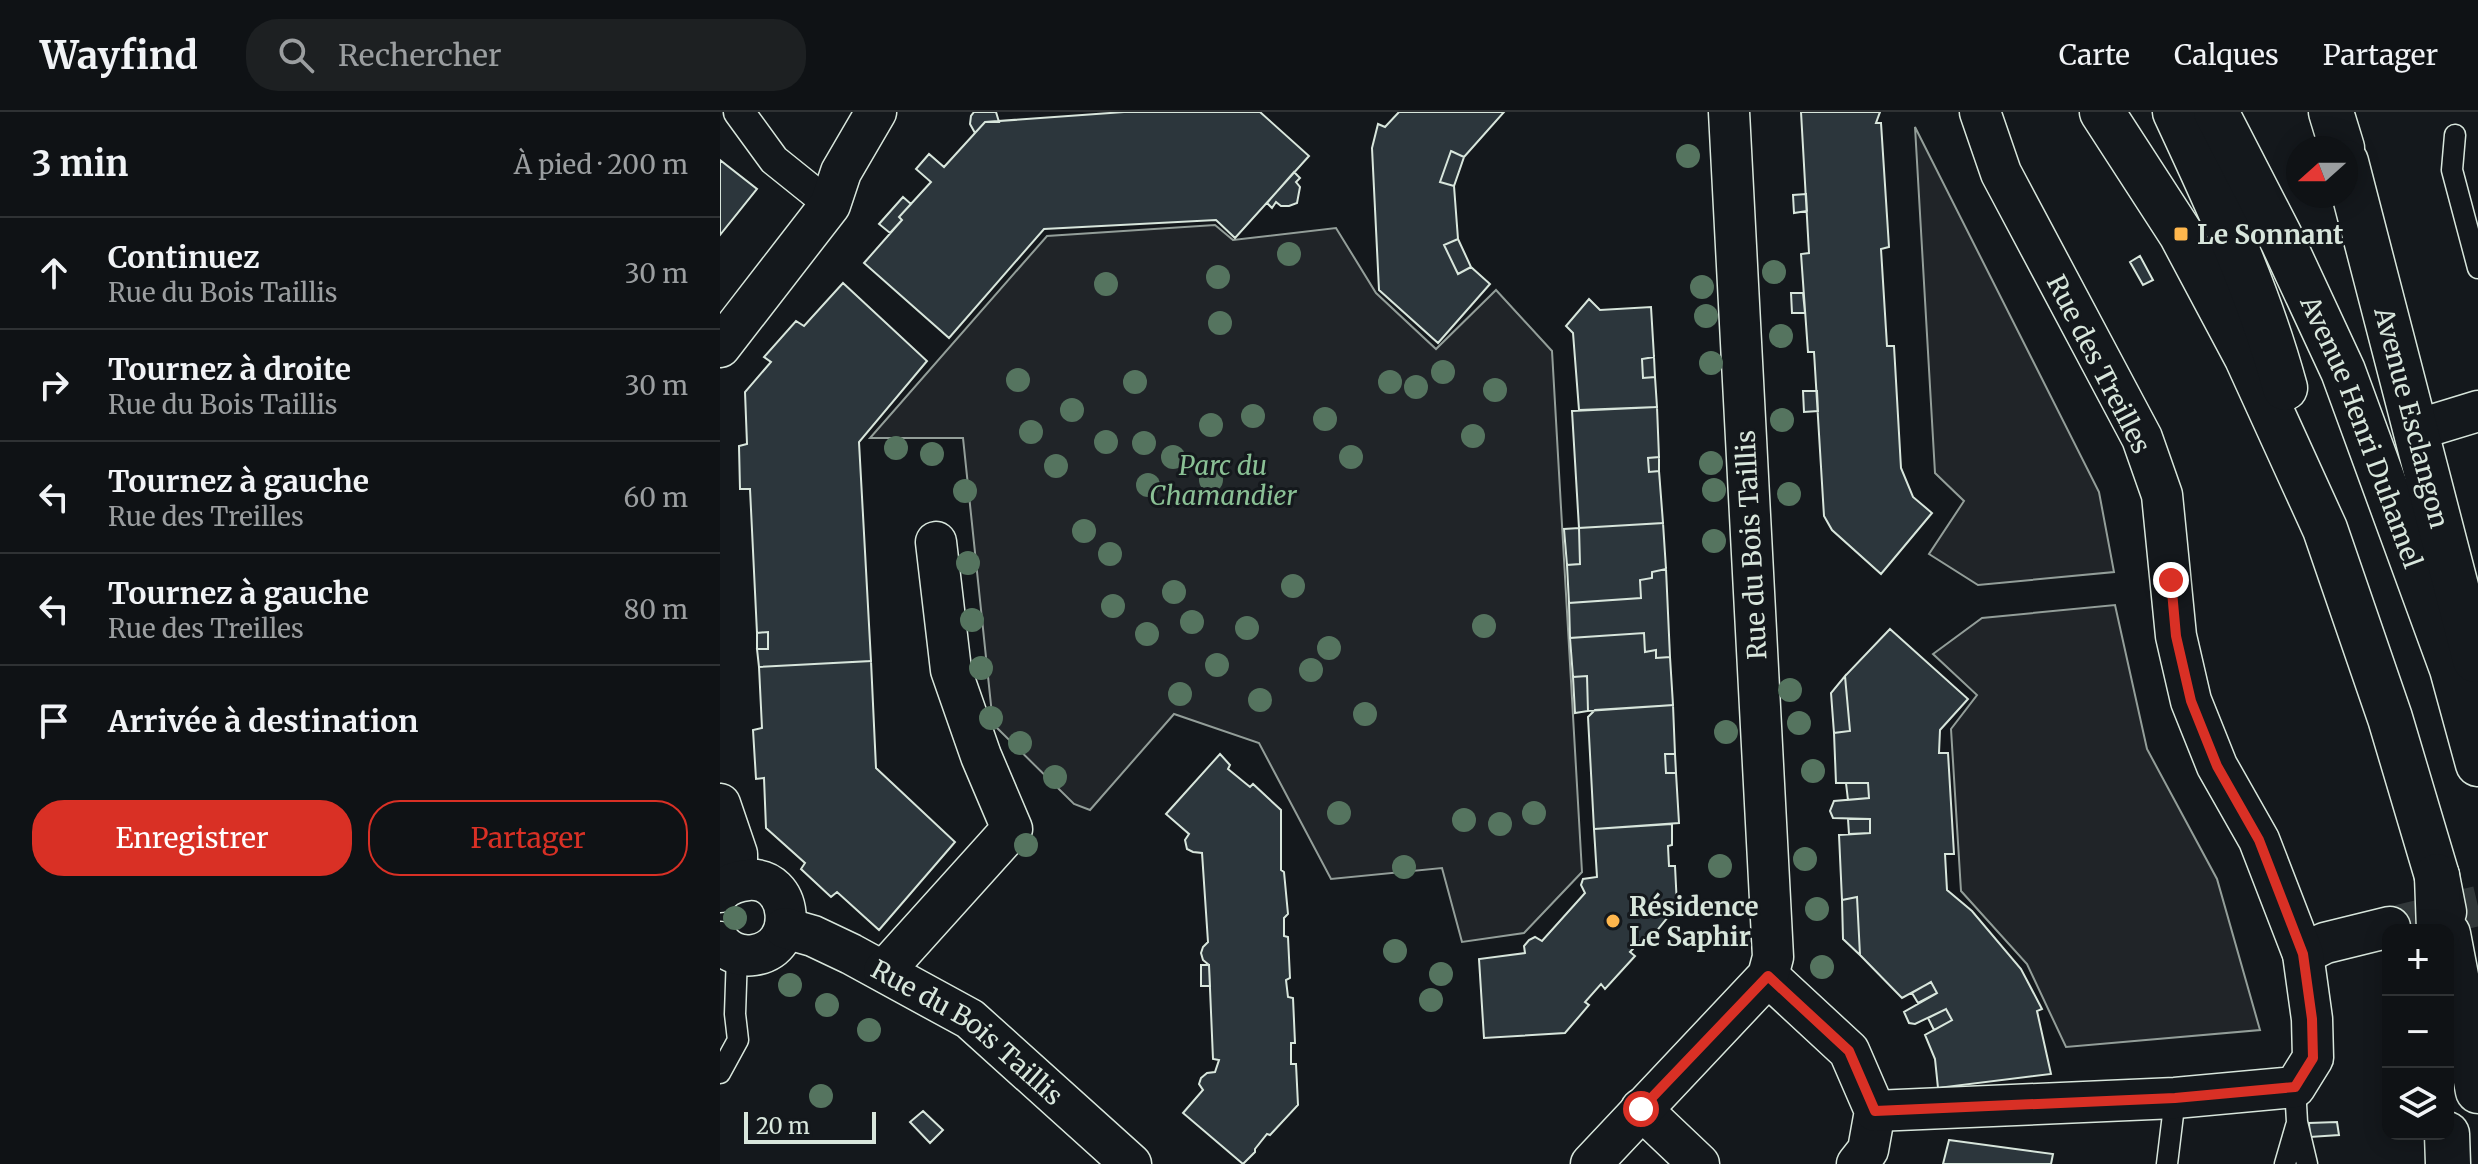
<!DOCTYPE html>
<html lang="fr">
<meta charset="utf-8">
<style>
:root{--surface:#0f1215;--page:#1d2022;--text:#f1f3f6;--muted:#9b9ea0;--line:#2f3234;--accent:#d93025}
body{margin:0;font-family:Merriweather,serif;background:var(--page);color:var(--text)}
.controls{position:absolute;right:24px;bottom:24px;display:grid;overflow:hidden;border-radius:16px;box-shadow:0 4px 20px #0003}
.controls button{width:72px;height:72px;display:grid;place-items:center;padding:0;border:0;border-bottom:2px solid var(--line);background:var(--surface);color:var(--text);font:40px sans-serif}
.compass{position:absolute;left:1566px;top:24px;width:72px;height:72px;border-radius:50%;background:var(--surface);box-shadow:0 4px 20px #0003;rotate:249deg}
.scale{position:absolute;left:24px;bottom:20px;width:132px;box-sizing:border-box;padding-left:8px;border:4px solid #d8e6dc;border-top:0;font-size:22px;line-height:28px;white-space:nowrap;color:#d8e6dc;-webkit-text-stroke:6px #14181c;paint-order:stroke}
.stop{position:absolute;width:24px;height:24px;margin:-18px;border:6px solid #d93025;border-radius:50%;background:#fff}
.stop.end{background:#d93025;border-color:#fff;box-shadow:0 2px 8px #0008}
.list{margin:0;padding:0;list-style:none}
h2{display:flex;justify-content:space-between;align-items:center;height:104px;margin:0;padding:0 32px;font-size:34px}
h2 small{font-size:26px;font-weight:400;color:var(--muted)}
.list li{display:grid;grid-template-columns:52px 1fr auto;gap:24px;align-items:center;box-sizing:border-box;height:112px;padding:0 32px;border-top:2px solid var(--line)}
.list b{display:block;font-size:30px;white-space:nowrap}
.list p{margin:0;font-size:26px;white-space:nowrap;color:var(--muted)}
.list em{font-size:26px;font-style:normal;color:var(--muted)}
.actions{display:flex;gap:16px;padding:24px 32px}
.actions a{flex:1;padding:18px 0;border:2px solid var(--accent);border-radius:32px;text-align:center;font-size:28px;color:var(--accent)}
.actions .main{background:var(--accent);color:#fff}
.icon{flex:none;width:44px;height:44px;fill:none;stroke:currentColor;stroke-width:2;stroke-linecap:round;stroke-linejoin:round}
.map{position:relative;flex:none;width:1758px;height:1052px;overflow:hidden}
header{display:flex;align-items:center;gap:48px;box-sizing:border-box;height:112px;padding:0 40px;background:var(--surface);border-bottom:2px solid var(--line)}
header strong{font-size:38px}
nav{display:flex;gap:44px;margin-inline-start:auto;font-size:28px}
.search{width:560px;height:72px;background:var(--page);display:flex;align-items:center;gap:20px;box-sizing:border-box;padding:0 28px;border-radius:32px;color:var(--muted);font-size:30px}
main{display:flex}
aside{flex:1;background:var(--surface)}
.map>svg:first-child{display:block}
.green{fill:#202428;stroke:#939e99;stroke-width:2}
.building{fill:#2c363c;stroke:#d8e6dc;stroke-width:2}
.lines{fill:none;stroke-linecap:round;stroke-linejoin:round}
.minor-tunnel{stroke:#313739;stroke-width:40;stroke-dasharray:40 20;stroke-linecap:butt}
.service-casing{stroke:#d8e6dc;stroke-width:23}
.pedestrian-casing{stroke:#d8e6dc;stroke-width:33}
.minor-casing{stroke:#d8e6dc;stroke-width:43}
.secondary-casing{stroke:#d8e6dc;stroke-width:47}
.trunk-casing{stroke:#d8e6dc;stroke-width:47}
.service{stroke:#14181c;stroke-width:20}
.pedestrian{stroke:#14181c;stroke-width:30}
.minor{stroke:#14181c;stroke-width:40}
.secondary{stroke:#14181c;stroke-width:44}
.trunk{stroke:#14181c;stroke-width:44}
.tree{fill:#55745f}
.route{stroke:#d93025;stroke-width:10}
.poi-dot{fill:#ffb74d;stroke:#14181c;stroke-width:3}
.labels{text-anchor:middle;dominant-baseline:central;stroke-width:6;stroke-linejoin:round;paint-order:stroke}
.poi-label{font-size:26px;font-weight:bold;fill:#d8e6dc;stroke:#14181c;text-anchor:start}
.street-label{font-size:26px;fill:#d8e6dc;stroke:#14181c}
.park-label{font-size:26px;font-style:italic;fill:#8ac095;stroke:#14181c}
</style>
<header>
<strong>Wayfind</strong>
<div class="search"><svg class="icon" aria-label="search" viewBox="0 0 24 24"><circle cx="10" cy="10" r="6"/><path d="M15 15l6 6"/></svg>Rechercher</div>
<nav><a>Carte</a><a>Calques</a><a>Partager</a></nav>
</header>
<main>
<aside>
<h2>3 min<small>À pied · 200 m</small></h2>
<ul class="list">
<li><svg class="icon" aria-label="ahead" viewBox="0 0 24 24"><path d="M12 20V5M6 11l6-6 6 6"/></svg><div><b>Continuez</b><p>Rue du Bois Taillis</p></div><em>30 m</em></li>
<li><svg class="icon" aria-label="right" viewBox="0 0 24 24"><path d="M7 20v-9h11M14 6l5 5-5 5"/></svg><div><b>Tournez à droite</b><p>Rue du Bois Taillis</p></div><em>30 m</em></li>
<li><svg class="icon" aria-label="left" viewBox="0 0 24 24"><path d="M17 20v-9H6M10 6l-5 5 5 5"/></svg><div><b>Tournez à gauche</b><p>Rue des Treilles</p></div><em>60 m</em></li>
<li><svg class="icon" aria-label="left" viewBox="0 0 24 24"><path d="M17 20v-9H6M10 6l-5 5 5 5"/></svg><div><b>Tournez à gauche</b><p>Rue des Treilles</p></div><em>80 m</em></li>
<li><svg class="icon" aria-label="arrive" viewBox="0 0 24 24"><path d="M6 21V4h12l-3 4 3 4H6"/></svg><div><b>Arrivée à destination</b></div></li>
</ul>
<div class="actions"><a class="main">Enregistrer</a><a>Partager</a></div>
</aside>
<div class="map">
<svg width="1758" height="1052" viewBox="0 0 1758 1052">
<rect width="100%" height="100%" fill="#14181c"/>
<path class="green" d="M1195 15 1379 380 1394 460 1258 473 1209 442 1244 389 1215 361Z
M495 113 513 128 616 116 656 181 716 237 776 178 832 239 862 760 804 821 742 830 722 756 611 767 539 631 454 602 370 698 354 692 273 612 243 326H150L327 124Z
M1395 493 1427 637 1497 767 1540 918 1346 935 1307 852 1241 779 1231 617 1257 583 1213 542 1262 506Z"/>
<path class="building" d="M254 0H276L279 10H265L255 21 250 12 251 4Z
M540 0 589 44 515 126 496 108 324 117 229 226 144 151 182 108 179 105 211 70 196 57 209 42 224 55 265 10 404 0Z
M679 0H784L744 45 731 39 720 70 734 74 738 127 724 133 738 162 751 155 770 172 718 231 659 178 652 36 658 12 665 15Z
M1081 0H1160L1156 11H1161L1169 135 1161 137 1167 234H1174L1181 356 1193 385 1212 401 1161 462 1112 418 1104 404 1094 240H1088L1081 142 1089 141Z
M731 39 744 45 734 74 720 70Z
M0 48 37 77 0 123Z
M574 60 580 66 576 70 580 75 577 91 569 94H561L556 90 552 96 547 91Z
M1086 82 1087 99 1074 101 1073 83Z
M183 85 191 92 179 105 182 108 170 121 159 112Z
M738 127 751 155 738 162 724 133Z
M1420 144 1433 168 1423 173 1410 150Z
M123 171 207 249 139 330 151 549 39 555 37 537H48V520L37 521 30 377H20L19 334 27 332 25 280 51 250 44 245 76 209 84 214Z
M1071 181H1083L1085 201H1072Z
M869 187 880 198 931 195 934 245 922 247 923 266 935 265 937 295 859 298 853 221 846 214Z
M934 245 935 265 923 266 922 247Z
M1083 279H1097L1098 299 1084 300Z
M937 295 939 345 928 346 929 360 939 359 943 411 859 416 852 299Z
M939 345V359L929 360 928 346Z
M943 411 946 457 932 460V466L920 468 921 486 849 491 847 453 860 452 859 416Z
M859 416 860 452 847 453 844 417Z
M946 457 950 545 936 546V538L925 540 924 521 850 526 849 491 921 486 920 468 932 466V460Z
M1170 517 1248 587 1220 618 1219 641H1228L1234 742H1225L1227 778 1252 799 1301 857 1322 897 1317 899 1331 962 1218 976 1215 947 1205 923 1232 908 1226 897 1195 912 1189 911 1184 900 1217 881 1211 870 1182 886 1140 843 1137 785 1122 788 1119 723 1150 721V707L1113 706 1110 699 1114 689 1149 686 1148 671H1116L1114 621 1130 619 1125 564Z
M48 520V537H37V521Z
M924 521 925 540 936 538V546L950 545 953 593 868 599 867 564 853 565 850 526Z
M151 549 156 656 235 730 159 818 117 780 111 785 81 757 85 751 46 716 44 666 36 667 33 618 42 616 39 555Z
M867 564 868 599 855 601 853 565Z
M1125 564 1130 619 1114 621 1111 581Z
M953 593 955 642H945L946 661H956L959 711 874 717 868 605 875 598Z
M500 642 510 653 508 657 530 675 533 672 561 698V758L564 760 568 802 564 806V824L568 825 570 866 566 868 568 885 573 886 575 931H571V952H576L578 993 550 1023 547 1022 535 1037V1040L523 1052 463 1001 483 978 479 972 481 966 487 961 495 960 499 948 493 947 489 853 483 848 481 841 483 835 488 830 482 741 473 740 467 737 465 728 469 722 446 702Z
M945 642H955L956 661H946Z
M1126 671H1148L1149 686 1128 688Z
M1128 707H1150V721L1129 722Z
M952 712V733L948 734 949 754H955L957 794 931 826 926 823 910 840 915 844 885 877 881 872 865 890 869 893 845 921 764 926 759 847 805 841 804 834 809 828 815 825 822 829 865 781 861 773 863 767 877 765 874 717Z
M1137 785 1140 843 1123 827 1122 788Z
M481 853H489L490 874H481Z
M1211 870 1217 881 1198 891 1192 881Z
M1226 897 1232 908 1214 918 1208 906Z
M203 999 223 1018 210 1031 190 1010Z
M1617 1010 1619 1023 1590 1025 1589 1011Z
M1229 1028 1333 1042 1331 1052H1223Z"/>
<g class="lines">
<path class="minor-tunnel" d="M1670 815 1758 794"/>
<g class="service-casing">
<path id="service" d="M1735 23 1732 58 1758 156
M0 961 18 928 15 902 17 842
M1575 975 1577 1010 1587 1052
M1447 1052 1455 986
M1565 1052 1576 1014"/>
</g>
<g class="pedestrian-casing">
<path id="pedestrian" d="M19 0 54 48 110 93"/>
</g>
<g class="minor-casing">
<g id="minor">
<path d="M0 235 110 93 121 60 156 0"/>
<path d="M1696 318 1758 299"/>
<path d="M0 692 17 742V769"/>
<path d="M0 780C8 772 17 769 28 768 73 764 81 836 34 843 21 845 8 840 0 830"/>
<path id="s1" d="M65 816 93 824 131 842 250 907 411 1052"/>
<path d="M1583 842 1605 831 1670 815"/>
<path d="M164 859 292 717 261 644 231 558 216 430"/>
<path d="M1048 864 1129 939 1155 999 1148 1038 1137 1052"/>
<path d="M921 997 979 1052"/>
<path d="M1155 999 1455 986 1575 975 1593 946 1592 907 1583 842 1539 728 1497 654 1471 589 1456 524 1442 383 1422 326 1281 61 1260 0"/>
<path d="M871 1052 1048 864 1053 845 1009 0"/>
</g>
</g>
<g class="secondary-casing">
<g id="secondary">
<path d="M1382 0 1461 122 1527 246 1605 417 1670 606 1717 764 1724 800"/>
<path d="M1455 0C1497 90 1539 180 1565 276"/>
<path id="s2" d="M1496 0 1563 130 1623 259 1732 557 1758 652"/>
<path d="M1611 0 1622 36"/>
<path id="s3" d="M1626 50 1755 548"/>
<path d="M1728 822 1758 979"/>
</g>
</g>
<g class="trunk-casing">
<path id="trunk" d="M1717 764 1719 818
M1727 1022 1728 1052"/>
</g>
<use href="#service" class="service"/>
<use href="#pedestrian" class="pedestrian"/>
<use href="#minor" class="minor"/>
<use href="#secondary" class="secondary"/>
<use href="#trunk" class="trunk"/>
</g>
<g class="tree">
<circle cx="968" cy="44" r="12"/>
<circle cx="569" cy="142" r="12"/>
<circle cx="1054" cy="160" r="12"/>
<circle cx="498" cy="165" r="12"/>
<circle cx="386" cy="172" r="12"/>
<circle cx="982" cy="175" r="12"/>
<circle cx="986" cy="204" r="12"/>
<circle cx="500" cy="211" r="12"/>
<circle cx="1061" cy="224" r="12"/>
<circle cx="991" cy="251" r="12"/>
<circle cx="723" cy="260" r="12"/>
<circle cx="298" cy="268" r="12"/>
<circle cx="415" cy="270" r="12"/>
<circle cx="670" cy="270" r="12"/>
<circle cx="696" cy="275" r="12"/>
<circle cx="775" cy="278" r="12"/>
<circle cx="352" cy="298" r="12"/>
<circle cx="533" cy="304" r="12"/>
<circle cx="605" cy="307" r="12"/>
<circle cx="1062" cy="308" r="12"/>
<circle cx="491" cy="313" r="12"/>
<circle cx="311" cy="320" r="12"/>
<circle cx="753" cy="324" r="12"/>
<circle cx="386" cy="330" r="12"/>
<circle cx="424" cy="331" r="12"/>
<circle cx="176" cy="336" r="12"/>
<circle cx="212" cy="342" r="12"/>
<circle cx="453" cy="345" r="12"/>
<circle cx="631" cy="345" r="12"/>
<circle cx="991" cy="351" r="12"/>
<circle cx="336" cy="354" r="12"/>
<circle cx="491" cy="368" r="12"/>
<circle cx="428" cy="373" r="12"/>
<circle cx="994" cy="378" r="12"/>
<circle cx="245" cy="379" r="12"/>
<circle cx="1069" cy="382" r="12"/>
<circle cx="364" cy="419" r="12"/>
<circle cx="994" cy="429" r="12"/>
<circle cx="390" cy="442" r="12"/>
<circle cx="248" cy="451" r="12"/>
<circle cx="573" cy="474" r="12"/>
<circle cx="454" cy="480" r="12"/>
<circle cx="393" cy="494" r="12"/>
<circle cx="252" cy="508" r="12"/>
<circle cx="472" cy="510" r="12"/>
<circle cx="764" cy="514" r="12"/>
<circle cx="527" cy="516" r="12"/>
<circle cx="427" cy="522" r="12"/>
<circle cx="609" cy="536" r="12"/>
<circle cx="497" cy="553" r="12"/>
<circle cx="261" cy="556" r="12"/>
<circle cx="591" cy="558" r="12"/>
<circle cx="1070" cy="578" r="12"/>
<circle cx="460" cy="582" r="12"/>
<circle cx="540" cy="588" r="12"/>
<circle cx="645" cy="602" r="12"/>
<circle cx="271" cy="606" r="12"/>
<circle cx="1079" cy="611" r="12"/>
<circle cx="1006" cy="620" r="12"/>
<circle cx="300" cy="631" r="12"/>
<circle cx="1093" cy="659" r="12"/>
<circle cx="335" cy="665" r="12"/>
<circle cx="619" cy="701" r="12"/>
<circle cx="814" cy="701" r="12"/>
<circle cx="744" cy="708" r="12"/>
<circle cx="780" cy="712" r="12"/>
<circle cx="306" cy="733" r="12"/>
<circle cx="1085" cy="747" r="12"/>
<circle cx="1000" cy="754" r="12"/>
<circle cx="684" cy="755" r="12"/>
<circle cx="1097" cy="797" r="12"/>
<circle cx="15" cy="806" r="12"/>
<circle cx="675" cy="839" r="12"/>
<circle cx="1102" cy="855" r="12"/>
<circle cx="721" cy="862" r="12"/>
<circle cx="70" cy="873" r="12"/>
<circle cx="711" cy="888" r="12"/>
<circle cx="107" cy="893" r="12"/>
<circle cx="149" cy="918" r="12"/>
<circle cx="101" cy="984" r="12"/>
</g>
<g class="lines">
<path class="route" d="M921 997 1048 864 1129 939 1155 999 1455 986 1575 975 1593 946 1592 907 1583 842 1539 728 1497 654 1471 589 1456 524 1451 468"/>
</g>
<g class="poi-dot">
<rect x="1453" y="114" width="16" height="16" rx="4"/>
<circle cx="893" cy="809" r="8"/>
</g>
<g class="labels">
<g class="poi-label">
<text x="1477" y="122">Le Sonnant</text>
<text x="909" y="794">Résidence<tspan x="909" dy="30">Le Saphir</tspan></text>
</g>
<g class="street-label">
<text transform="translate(1379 252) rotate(63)">Rue des Treilles</text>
<text stroke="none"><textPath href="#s3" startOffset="264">Avenue Esclangon</textPath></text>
<text stroke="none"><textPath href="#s2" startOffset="352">Avenue Henri Duhamel</textPath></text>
<text transform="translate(1031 433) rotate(-93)">Rue du Bois Taillis</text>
<text stroke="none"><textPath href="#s1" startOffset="212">Rue du Bois Taillis</textPath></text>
</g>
<g class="park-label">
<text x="503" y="353">Parc du<tspan x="503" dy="30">Chamandier</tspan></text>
</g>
</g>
</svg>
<div class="controls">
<button>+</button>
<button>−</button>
<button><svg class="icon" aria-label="layers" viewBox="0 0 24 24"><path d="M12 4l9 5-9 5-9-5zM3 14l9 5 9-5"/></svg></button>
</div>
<svg class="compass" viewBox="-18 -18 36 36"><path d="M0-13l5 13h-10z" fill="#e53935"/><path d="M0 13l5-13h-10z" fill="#9b9ea0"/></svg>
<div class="scale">20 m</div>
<div class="stop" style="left:921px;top:997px"></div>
<div class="stop end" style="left:1451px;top:468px"></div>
</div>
</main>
